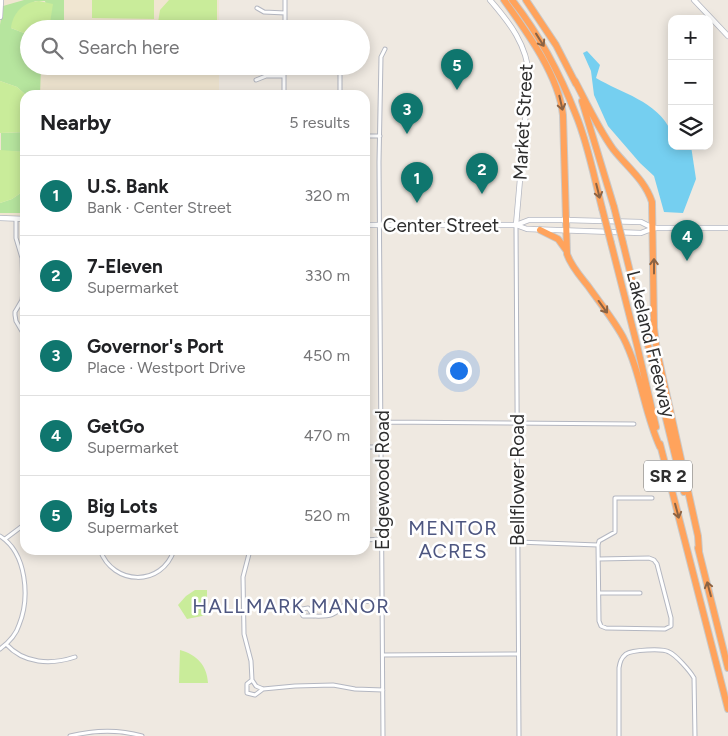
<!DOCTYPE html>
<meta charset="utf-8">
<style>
:root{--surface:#fff;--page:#f6f6f6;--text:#202124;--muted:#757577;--line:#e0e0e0;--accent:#0f766e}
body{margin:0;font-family:Figtree,sans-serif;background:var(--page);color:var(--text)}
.controls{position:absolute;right:15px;top:15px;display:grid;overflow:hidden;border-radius:10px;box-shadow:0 2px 12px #0003}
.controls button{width:45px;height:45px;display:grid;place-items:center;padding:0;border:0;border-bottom:1px solid var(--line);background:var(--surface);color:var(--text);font:25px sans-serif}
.you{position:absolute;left:458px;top:370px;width:18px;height:18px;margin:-12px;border:4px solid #fff;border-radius:50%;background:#1a73e8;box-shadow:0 0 0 8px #1a73e833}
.badge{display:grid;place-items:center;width:32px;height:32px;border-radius:50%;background:var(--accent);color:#fff;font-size:16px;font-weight:700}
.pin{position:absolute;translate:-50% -41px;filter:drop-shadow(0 1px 2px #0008)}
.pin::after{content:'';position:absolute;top:26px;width:18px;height:15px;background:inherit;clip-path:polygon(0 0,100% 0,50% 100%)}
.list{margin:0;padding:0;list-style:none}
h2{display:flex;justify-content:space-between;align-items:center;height:65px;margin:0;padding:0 20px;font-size:21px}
h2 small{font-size:16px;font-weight:400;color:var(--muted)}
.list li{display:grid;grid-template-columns:32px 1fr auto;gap:15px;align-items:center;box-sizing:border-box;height:80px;padding:0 20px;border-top:1px solid var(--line)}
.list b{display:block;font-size:19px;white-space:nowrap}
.list p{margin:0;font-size:16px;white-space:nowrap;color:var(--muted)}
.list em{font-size:16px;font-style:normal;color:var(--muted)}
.icon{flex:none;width:28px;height:28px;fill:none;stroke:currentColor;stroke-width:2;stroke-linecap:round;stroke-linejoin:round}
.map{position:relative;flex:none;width:728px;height:736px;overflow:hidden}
.search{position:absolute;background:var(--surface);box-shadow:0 2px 12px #0003;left:20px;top:20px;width:350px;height:55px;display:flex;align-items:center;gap:12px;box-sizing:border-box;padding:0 18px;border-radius:28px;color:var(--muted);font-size:19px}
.panel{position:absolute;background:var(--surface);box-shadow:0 2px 12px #0003;left:20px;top:90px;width:350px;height:465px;border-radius:15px}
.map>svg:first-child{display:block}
.education{fill:#f0e6d1}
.green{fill:#b6e59e}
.pitch{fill:#c9ec9a}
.water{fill:#75cff0}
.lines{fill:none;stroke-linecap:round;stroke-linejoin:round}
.minor-casing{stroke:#b4b7c1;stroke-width:5}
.tertiary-casing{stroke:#b4b7c1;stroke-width:6}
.secondary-casing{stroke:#b4b7c1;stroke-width:6}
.motorway-casing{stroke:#c9c9c9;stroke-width:8}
.minor{stroke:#fff;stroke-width:3}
.tertiary{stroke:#fff;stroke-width:4.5}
.secondary{stroke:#fff;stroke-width:4.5}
.motorway{stroke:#ffa35c;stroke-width:6}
.motorway-bridge-casing{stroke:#c9c9c9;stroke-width:8;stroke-linecap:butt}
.motorway-bridge{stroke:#ffa35c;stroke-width:6}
.oneway{stroke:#8c6343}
.labels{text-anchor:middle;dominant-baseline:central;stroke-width:5;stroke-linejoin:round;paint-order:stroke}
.shield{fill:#fff;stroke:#6d6d6d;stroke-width:1}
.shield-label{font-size:18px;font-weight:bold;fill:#2e2e2e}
.street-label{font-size:19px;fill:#2e2e2e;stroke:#fff}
.neighbourhood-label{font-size:20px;letter-spacing:1px;fill:#4d5680;stroke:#fff}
</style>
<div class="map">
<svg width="728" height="736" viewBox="0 0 728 736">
<rect width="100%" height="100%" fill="#efe9e1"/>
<path class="education" d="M0 0H219V29H29V66H219V95H25V216H0Z"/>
<path class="green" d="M24 0H64V24H54V29H49L50 23 45 1H35L11 28 29 35V66H41L40 95H26L17 87 0 81V25L3 6Z
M25 132V152L1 151V133Z
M25 190V213H0V203L12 199Z"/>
<path class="pitch" d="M92 0H154V19L92 18Z
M169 0H217V29H157L160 10Z
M39 1 53 4 49 29H29V35L11 28C13 13 23 2 39 1Z
M0 81 17 87 26 95H25V132L0 133Z
M0 150 25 152V190L12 199 0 203Z
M195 590H207V615L187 619 178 605 186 596Z
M180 650C197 655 207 665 208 683H179Z"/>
<path class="water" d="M587 51 600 65 596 78C621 93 657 101 671 131 673 135 672 141 672 146H691L696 179 683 213 664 212 654 176 640 163 608 126 594 95 591 71 583 53Z"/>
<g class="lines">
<g class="minor-casing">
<path id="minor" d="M257 8 264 12 285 13
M285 29V0
M256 80 266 76H284
M284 95V66
M340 95V66
M365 136H380
M16 219V238L22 258 23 292 22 300 15 312V315L16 321 23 333V444
M516 225 519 736
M382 422 634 424
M365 447H381
M0 536C27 553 30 598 19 625 16 635 8 643 0 649
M5 539 25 524
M365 540 382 539
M517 542 598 545 599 621 601 626 606 628 665 629 671 626V618L657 564 654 560 649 558 599 559
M598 545 599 541 615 532V498H652
M100 550C113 586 162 587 174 550
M250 550 243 577 244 634 251 661 252 680 256 686 263 689 295 686 333 685 355 689 383 690
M599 593H640
M314 616 308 608 302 609 301 612 303 616H307C329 616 332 619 347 602L382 601
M6 644C24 664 51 665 75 657
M383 655 518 654
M252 680 247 684V693L255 695 263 689
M70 736C94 730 118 729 142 736
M383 736 379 162 381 57 385 49
M619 736V668C620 662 621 658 626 654 632 650 662 648 669 652 676 655 690 671 694 678L695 736"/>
</g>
<g class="tertiary-casing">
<path id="tertiary" d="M490 0C510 23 527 45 529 76L516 225
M694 0 728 36
M0 17 1 0"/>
</g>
<g class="secondary-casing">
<path id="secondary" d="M0 218 25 219
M365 225H516L529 220H565L641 222 653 228
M516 225 527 229 641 233 654 228H728"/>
</g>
<g class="motorway-casing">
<path id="motorway" d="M504 0C527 32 559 76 563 115L567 254C571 266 580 276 588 286 600 303 613 319 623 337 641 372 644 412 660 447
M512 0C539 34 560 74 576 115 588 144 594 177 602 208
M526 0 556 45 576 84
M575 81C587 104 598 128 613 149 627 167 645 180 652 202L654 328 657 351 698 536 699 551
M582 101 614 207
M540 230 558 239 566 250
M611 243 637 345 656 427
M623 243 684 492
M660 444 728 709
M698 548 728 668"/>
</g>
<use href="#minor" class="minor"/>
<use href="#tertiary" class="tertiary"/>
<use href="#secondary" class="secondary"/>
<use href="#motorway" class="motorway"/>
<g class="motorway-bridge-casing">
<path id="motorway-bridge" d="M614 207 623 243
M602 208 611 243"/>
</g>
<use href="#motorway-bridge" class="motorway-bridge"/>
</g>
<defs><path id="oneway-shaft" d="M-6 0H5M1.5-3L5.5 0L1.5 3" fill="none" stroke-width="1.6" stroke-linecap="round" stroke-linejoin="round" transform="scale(1.25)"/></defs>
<g class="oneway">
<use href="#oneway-shaft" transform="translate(540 40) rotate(58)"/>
<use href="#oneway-shaft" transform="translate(561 103) rotate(77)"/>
<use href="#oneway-shaft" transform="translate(598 191) rotate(76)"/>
<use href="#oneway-shaft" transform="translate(654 266) rotate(-90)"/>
<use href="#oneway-shaft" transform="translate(603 307) rotate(54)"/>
<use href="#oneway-shaft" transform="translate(677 511) rotate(75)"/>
<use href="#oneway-shaft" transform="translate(709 589) rotate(-105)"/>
</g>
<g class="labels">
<rect class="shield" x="644" y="460.5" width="48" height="31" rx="4"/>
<g class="shield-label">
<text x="668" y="476">SR 2</text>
</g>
<g class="street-label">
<text transform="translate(523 122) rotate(-87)">Market Street</text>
<text x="441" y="225">Center Street</text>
<text transform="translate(651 344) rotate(76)">Lakeland Freeway</text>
<text transform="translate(382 480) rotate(-90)">Edgewood Road</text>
<text transform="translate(517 480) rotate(-90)">Bellflower Road</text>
</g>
<g class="neighbourhood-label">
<text x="453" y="528">MENTOR<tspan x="453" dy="23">ACRES</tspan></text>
<text x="291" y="606">HALLMARK MANOR</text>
</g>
</g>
</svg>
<div class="controls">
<button>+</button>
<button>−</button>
<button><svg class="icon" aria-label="layers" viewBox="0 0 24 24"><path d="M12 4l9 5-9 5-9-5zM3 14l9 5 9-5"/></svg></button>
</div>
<div class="you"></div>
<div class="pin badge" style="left:417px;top:203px">1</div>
<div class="pin badge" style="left:482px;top:194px">2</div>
<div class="pin badge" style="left:407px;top:134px">3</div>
<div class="pin badge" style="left:687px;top:261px">4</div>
<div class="pin badge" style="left:457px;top:90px">5</div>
<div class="search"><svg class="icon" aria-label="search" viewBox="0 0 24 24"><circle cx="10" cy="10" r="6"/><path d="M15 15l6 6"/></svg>Search here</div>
<section class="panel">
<h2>Nearby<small>5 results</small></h2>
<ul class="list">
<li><span class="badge">1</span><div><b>U.S. Bank</b><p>Bank · Center Street</p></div><em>320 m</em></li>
<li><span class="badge">2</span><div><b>7-Eleven</b><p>Supermarket</p></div><em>330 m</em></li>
<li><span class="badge">3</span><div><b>Governor's Port</b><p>Place · Westport Drive</p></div><em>450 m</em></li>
<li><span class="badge">4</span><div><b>GetGo</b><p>Supermarket</p></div><em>470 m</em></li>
<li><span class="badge">5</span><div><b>Big Lots</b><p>Supermarket</p></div><em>520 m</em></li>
</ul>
</section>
</div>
